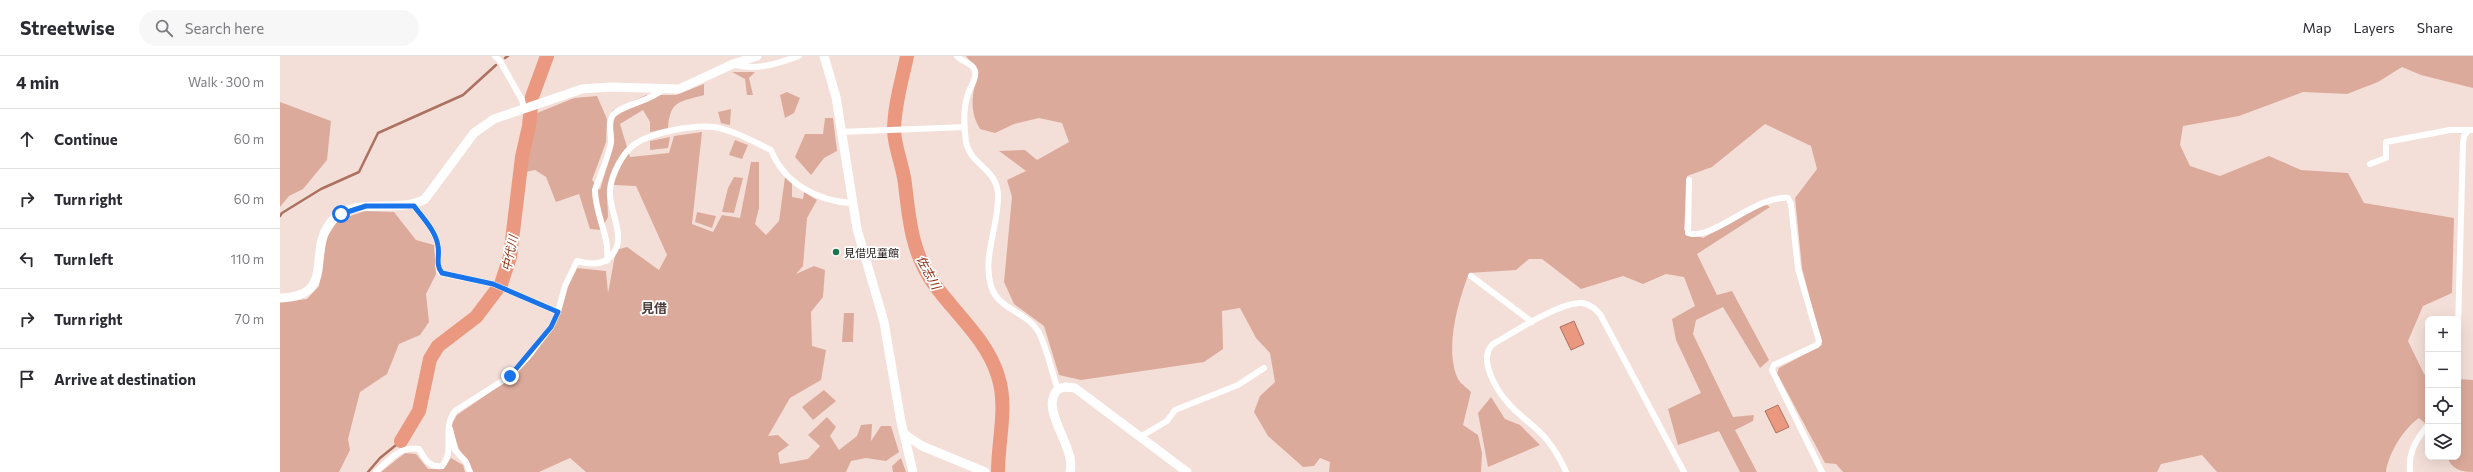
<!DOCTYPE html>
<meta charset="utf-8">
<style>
:root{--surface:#fff;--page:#f7f7f7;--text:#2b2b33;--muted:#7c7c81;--line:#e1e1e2}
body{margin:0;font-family:Commissioner,"Noto Sans JP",sans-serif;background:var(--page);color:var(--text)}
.controls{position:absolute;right:12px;bottom:12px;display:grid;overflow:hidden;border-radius:8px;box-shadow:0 4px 16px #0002}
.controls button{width:36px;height:36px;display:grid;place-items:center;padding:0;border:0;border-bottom:1px solid var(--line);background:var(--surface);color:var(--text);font:20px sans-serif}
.stop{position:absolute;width:12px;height:12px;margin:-9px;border:3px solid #1a73e8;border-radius:50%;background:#fff}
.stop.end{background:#1a73e8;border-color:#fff;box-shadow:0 1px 4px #0008}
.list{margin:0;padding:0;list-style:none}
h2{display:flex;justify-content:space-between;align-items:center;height:52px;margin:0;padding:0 16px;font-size:17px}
h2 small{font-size:13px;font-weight:400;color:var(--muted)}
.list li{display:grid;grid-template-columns:26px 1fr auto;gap:12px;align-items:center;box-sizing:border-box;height:60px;padding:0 16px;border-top:1px solid var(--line)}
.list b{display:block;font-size:15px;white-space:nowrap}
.list em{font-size:13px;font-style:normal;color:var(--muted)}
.icon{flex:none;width:22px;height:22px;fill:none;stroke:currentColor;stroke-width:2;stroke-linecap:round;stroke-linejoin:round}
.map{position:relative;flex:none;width:2193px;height:416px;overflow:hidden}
header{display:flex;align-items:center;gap:24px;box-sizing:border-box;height:56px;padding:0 20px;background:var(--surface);border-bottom:1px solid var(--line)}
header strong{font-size:19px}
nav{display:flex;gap:22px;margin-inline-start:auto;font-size:14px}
.search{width:280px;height:36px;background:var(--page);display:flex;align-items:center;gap:10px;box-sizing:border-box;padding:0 14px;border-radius:22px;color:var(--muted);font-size:15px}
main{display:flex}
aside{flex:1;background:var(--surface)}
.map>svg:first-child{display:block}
.green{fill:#dcaa9b}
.water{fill:#ea9880;stroke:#ac7160}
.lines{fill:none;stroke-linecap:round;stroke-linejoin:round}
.stream{stroke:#ac7160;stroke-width:2.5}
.river{stroke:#ea9880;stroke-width:14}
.street{stroke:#fff;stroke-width:6}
.secondary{stroke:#fff;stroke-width:9}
.route{stroke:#1a73e8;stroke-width:5}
.poi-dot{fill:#19764b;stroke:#fff;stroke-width:1.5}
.labels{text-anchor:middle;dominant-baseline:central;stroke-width:3.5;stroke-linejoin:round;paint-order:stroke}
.poi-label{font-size:11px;fill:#1d1614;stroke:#fff;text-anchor:start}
.water-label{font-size:12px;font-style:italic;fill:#8c2d0d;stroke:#fff}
.quarter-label{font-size:13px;font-weight:bold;fill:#4d3d38;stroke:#fff}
</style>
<header>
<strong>Streetwise</strong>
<div class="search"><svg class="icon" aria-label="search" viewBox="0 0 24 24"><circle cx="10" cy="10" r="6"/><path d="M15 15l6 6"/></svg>Search here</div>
<nav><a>Map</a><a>Layers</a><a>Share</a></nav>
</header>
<main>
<aside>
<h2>4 min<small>Walk · 300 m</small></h2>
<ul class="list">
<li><svg class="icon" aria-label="ahead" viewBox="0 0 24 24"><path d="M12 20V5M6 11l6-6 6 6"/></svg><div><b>Continue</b></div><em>60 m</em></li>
<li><svg class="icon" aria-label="right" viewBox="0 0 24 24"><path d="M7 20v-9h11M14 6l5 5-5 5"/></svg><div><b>Turn right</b></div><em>60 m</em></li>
<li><svg class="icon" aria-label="left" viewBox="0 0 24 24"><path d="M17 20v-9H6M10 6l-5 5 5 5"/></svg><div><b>Turn left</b></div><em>110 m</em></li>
<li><svg class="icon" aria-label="right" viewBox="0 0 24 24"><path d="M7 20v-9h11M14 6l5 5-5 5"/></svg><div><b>Turn right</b></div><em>70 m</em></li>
<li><svg class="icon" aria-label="arrive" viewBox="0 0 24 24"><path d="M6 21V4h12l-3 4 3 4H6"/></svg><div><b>Arrive at destination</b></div></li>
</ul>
</aside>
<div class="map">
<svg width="2193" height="416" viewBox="0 0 2193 416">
<rect width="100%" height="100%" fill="#f4dfd8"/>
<path class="green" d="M686 0H2193V32L2141 19 2122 11 2098 26 2067 38 2023 36 1959 60 1903 70 1900 89 1910 110 1940 120 1989 100 2021 114 2068 117 2084 147 2174 162 2172 237 2143 250 2128 285 2144 318 2148 319V370L2139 362C2124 372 2108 398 2106 416H1937L1922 399 1881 408 1877 416H1563L1556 408 1545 407 1497 317 1499 312 1542 289 1522 212 1515 142 1537 113 1531 90 1485 68 1432 111 1407 120 1404 174 1423 182 1485 148 1490 151 1417 198 1437 239 1452 235 1489 304 1480 312 1443 251 1416 264 1413 278 1453 361 1474 359 1473 365 1455 374 1477 416H1460L1439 375 1398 389 1388 353 1421 337 1396 284 1392 263 1415 250 1404 221 1386 218 1363 228 1343 220 1301 233 1262 203H1249L1236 214 1189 217C1178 246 1164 293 1178 323 1180 327 1187 332 1191 336L1183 369 1198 379 1202 397 1201 416H1049L1050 406 1040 402 1034 410 1023 411 988 380 974 356 980 340 995 326 990 297 976 282 960 252 942 255 943 293 924 306 801 324 779 319 764 270 734 248 724 226 732 141 727 124 746 115 719 95 745 94 757 104 789 86 782 67 759 62 734 68 715 77 700 73C688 53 693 37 698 15Z
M452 16H475L469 22 473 39H467L465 23Z
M424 28V39C400 46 390 44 388 72L370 76V66L363 54 340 68 350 101 389 97 394 80 422 76 412 168 433 176 442 159 460 162 471 106H479V152L475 168 486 179 499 165 505 121 512 127V141L523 143 524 136 537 144 527 162 523 210 516 218 534 210 545 214 543 241 531 256 532 290 546 294 541 324 510 342 488 380 498 379 509 389 498 397 500 408 528 403 540 390 528 379 547 361 556 371 550 380 559 394 577 380 581 369 592 368 591 385 601 370H611L619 396 606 405 586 402 571 405 566 416H306L290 402 259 416H192L179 393 171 369 177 359 235 319 276 268 287 229 297 212 326 215 328 237 336 194 347 191 379 214 387 199 356 130 334 129 327 136 328 161 321 174 310 173 299 138 276 146 266 121 255 114 245 116 257 57 294 42 317 40 327 63 326 86 312 124 320 134 333 90 332 55 366 39H396Z
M507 36 520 42 514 57 505 62 500 39Z
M0 46 51 65 47 104 23 133 9 140 0 151Z
M451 53 450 69 441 67 438 56Z
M545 62H553L557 95 544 102 531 119 515 101 525 78H543Z
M390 81 388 92 370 94V85Z
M455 84 468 89 462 103 449 99Z
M454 121 463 122 454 157 442 156 448 132Z
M85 155 114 156 136 184 154 189 156 218 146 238 149 266 140 279 119 288 107 318 80 336 68 383 70 394 59 416H0V246L27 243 39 230 47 181 58 164Z
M417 156 436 160 432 172 415 166Z
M564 257H574L573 286H562Z
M2178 323 2193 324V416C2180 416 2172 413 2167 401H2178Z
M544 334 556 345 533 364 522 351Z
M1211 341 1225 363 1240 369 1260 389 1208 411 1198 357Z
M125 397 136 398 148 413H163L171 402 183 409 185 416H101Z
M621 402 626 416H613L612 410Z"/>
<path class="water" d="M1294 265 1304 288 1291 294 1280 271Z
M1498 349 1509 371 1496 377 1485 355Z"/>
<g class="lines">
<path class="stream" d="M225 2 228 0
M0 160 2 157 41 133 79 116 98 77 183 39 216 9
M88 416 100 402 121 385"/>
<path class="river" d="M627 0C622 24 614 50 614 75 615 93 623 110 625 128 629 163 632 198 654 228 675 257 707 284 718 320 728 351 718 384 718 416
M121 385 139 355 150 303 158 290 196 261 221 228 230 201 242 101 249 70 252 41 267 0"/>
<path class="street" d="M215 0 220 5 242 44 244 52
M677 0C682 6 693 7 695 15 697 23 690 31 688 38 683 52 684 72 686 86 691 110 717 112 718 139 719 169 702 201 711 230 718 254 746 255 758 275 767 291 771 315 778 333
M453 8C475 16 498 7 519 0
M560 76 685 71
M2090 108 2106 102V86L2170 74H2193
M1409 124 1408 177C1432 186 1475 139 1508 142L1511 148 1518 213 1539 285 1537 289 1494 309 1492 314 1542 416
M134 150C142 161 156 175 158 190 160 199 155 209 161 217L213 228 278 256
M327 205C330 179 315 159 315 134 320 119 328 102 331 87 332 78 327 67 333 59 343 48 369 46 382 34
M1191 220 1252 266
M2178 272 2183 87 2184 80 2188 75
M170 373 175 394 186 406 190 416
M860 381 887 365 895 354 958 329 984 312
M96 416C108 405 121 389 139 393 145 403 149 412 162 410 176 393 161 374 175 355L230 320 248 301 271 271 278 256 285 230 297 205C314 210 330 209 337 190 342 172 328 151 330 133 332 118 342 97 355 88 372 76 413 69 434 71 453 74 474 86 491 94 504 127 537 145 571 147
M1286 416C1281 404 1275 394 1267 384 1256 370 1240 361 1229 348 1217 335 1197 303 1213 288 1233 277 1279 246 1302 247 1310 248 1315 253 1320 258L1404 416
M2130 416C2128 396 2136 384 2148 369"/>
<path class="secondary" d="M544 0 556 41 577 173 604 266 621 366 633 416
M0 242C58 240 26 196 51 166 74 138 117 159 145 143L194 77 214 63 302 33 331 31 399 33 453 8 477 0
M624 378 642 390 705 416
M790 416C797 391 758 354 778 333L785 331 795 332 907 416"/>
</g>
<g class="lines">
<path class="route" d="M61 158 86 150H134C142 161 156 175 158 190 160 199 155 209 162 217L213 228 278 256 271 271 230 320"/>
</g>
<circle class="poi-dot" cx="556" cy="196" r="4"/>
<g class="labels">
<g class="poi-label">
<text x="564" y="196">見借児童館</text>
</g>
<g class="water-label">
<text transform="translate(229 197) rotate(-78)">中代川</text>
<text transform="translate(649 216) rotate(62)">佐志川</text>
</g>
<g class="quarter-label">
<text x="374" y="252">見借</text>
</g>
</g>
</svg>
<div class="controls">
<button>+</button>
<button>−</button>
<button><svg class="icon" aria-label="locate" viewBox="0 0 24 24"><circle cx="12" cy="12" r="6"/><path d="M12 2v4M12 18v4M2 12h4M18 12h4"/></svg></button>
<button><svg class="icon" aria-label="layers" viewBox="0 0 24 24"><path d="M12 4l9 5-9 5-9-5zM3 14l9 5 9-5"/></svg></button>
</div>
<div class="stop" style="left:61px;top:158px"></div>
<div class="stop end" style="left:230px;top:320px"></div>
</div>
</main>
